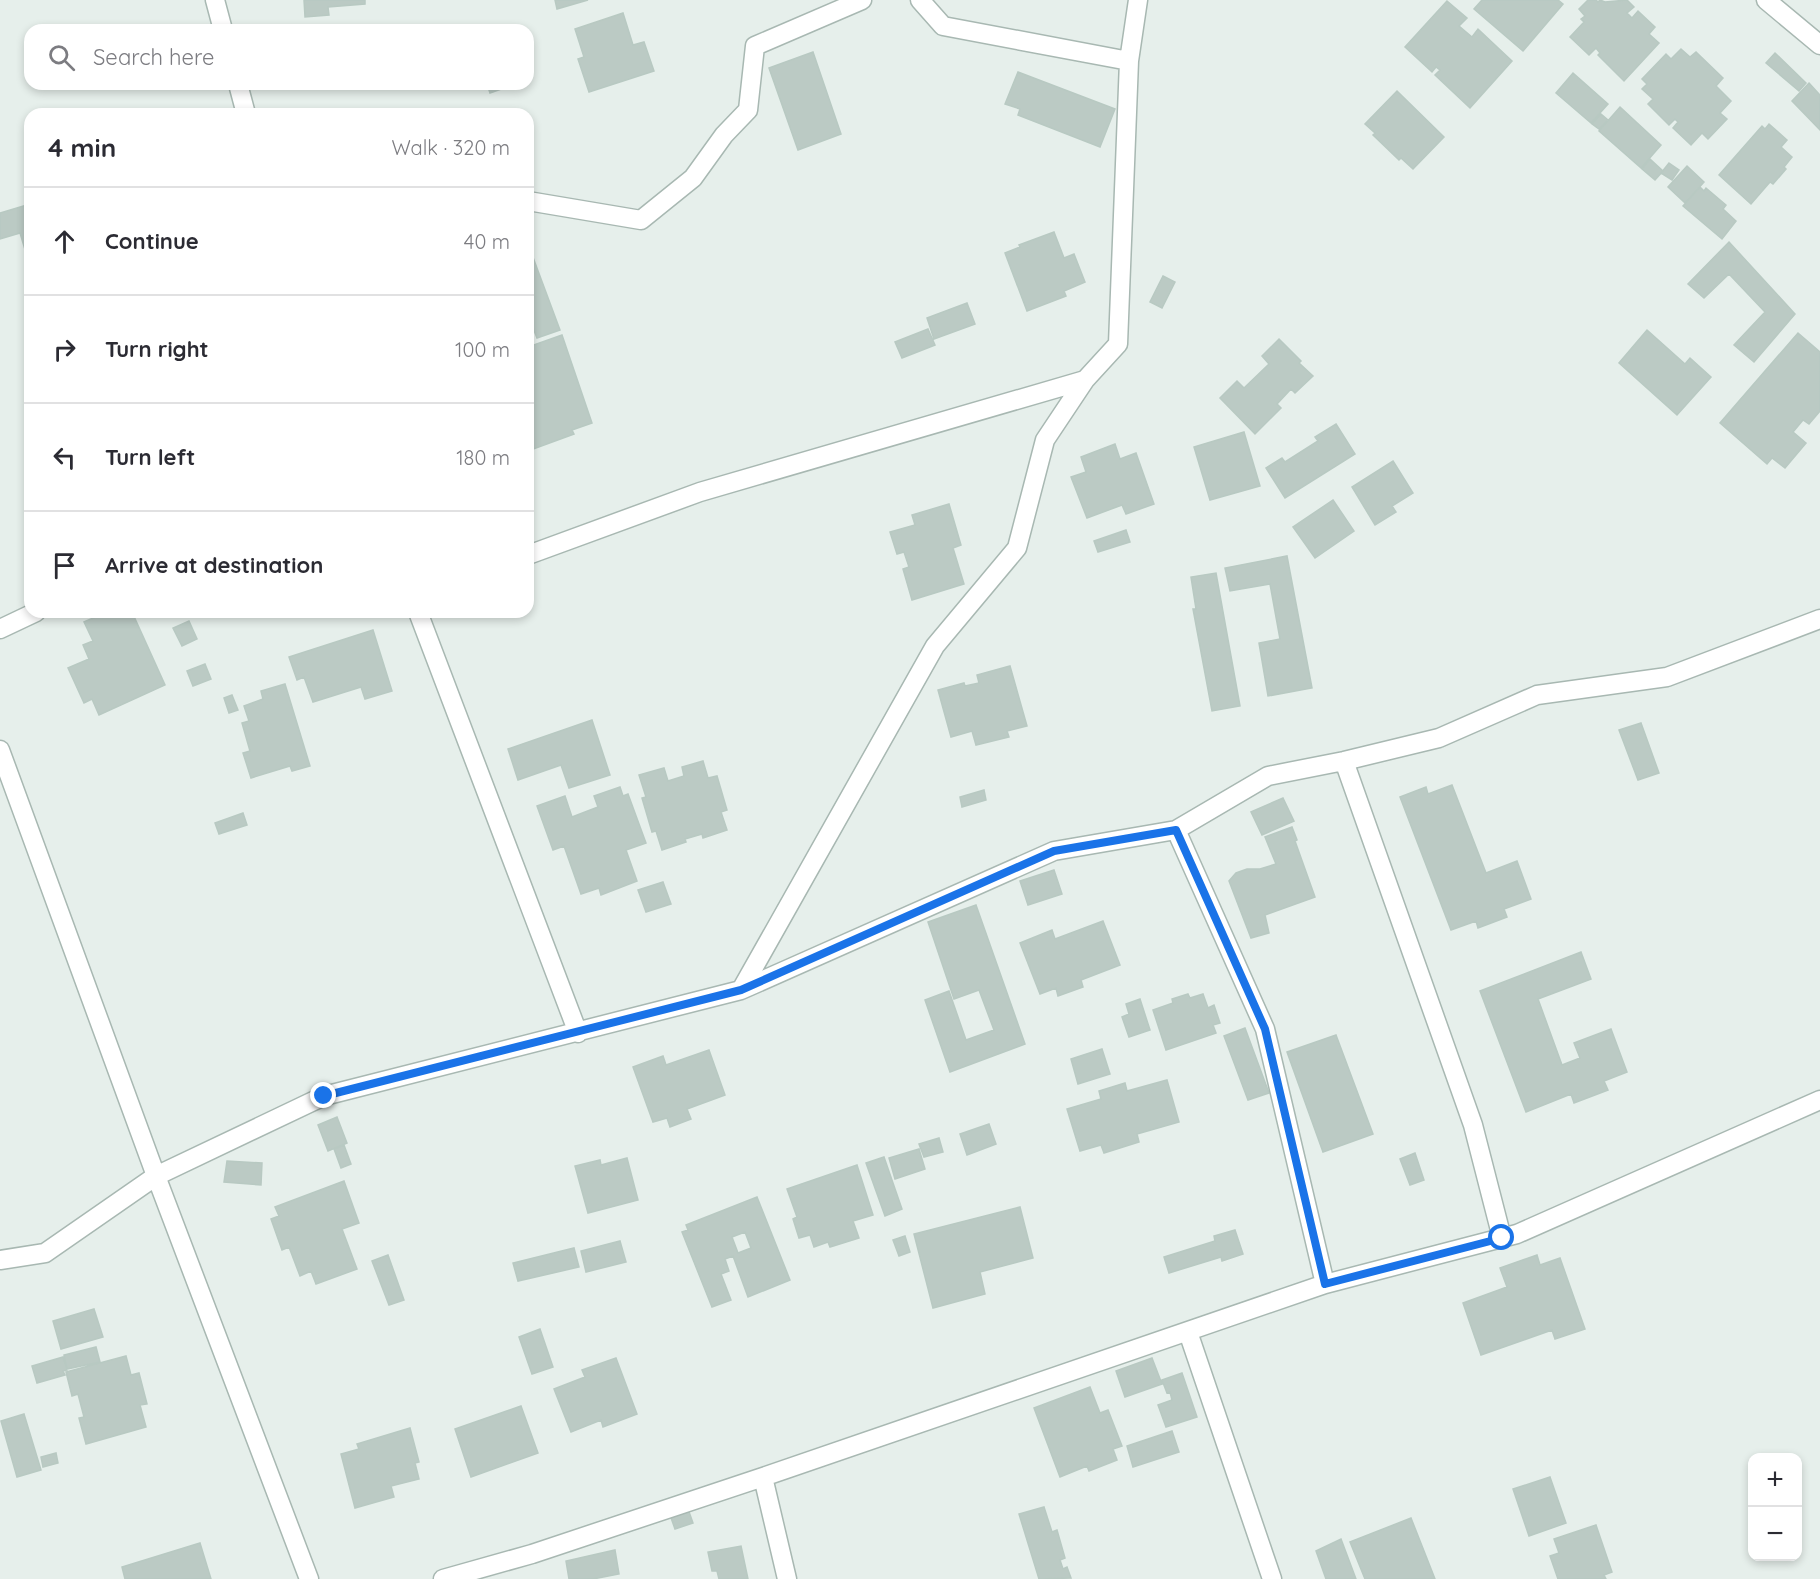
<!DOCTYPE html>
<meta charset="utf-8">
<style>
:root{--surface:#fff;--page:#f2f2f3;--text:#2b2b33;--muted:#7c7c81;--line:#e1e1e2}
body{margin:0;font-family:Quicksand,sans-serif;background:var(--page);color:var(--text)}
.controls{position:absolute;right:18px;bottom:18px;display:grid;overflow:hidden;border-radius:12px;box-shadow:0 3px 9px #0003}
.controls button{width:54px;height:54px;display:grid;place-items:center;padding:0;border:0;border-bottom:2px solid var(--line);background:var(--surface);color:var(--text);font:30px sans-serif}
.stop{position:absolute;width:18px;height:18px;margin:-14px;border:4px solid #1a73e8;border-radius:50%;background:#fff}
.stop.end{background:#1a73e8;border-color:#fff;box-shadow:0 2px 6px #0008}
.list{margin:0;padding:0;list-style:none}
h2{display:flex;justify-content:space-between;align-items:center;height:78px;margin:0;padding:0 24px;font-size:26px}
h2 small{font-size:20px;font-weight:400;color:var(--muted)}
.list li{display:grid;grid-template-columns:39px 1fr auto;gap:18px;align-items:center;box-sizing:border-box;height:108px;padding:0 24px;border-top:2px solid var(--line)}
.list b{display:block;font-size:22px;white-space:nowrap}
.list em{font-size:20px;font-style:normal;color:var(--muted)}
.icon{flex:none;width:33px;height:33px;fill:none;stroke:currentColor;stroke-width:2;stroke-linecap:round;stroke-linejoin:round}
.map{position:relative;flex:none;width:1820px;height:1579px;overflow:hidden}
.search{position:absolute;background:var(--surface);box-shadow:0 3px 9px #0003;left:24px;top:24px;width:510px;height:66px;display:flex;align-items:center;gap:15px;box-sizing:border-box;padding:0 21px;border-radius:18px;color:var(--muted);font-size:22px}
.panel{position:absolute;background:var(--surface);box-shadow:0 3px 9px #0003;left:24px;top:108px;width:510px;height:510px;border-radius:18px}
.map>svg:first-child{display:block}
.building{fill:#bbcac4;stroke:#b8c9c2;stroke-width:1.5;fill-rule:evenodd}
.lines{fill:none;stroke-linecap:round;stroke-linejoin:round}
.minor-casing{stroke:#a8b8b2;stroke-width:21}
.minor{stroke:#fff;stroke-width:18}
.route{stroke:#1a73e8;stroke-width:8}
</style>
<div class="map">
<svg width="1820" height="1579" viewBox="0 0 1820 1579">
<rect width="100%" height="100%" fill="#e6efeb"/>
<path class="building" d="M304 0H365V4L328 7 329 15 305 17Z
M555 0H588L557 9Z
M1482 0H1558L1563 4 1523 51 1474 9Z
M1588 0H1596L1598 2 1600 0 1605 2 1627 0 1634 7 1627 13 1632 18 1638 11 1655 27 1649 34 1659 43 1624 81 1598 55 1600 53 1596 48 1589 55 1570 37 1584 22 1581 19 1585 16 1579 9Z
M1447 1 1467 18 1459 26 1472 37 1478 29 1512 61 1470 108 1435 75 1440 70 1436 67 1432 72 1405 47Z
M623 13 633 45 644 42 654 71 589 92 578 59 584 57 575 29Z
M1681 49 1690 57 1696 52 1723 78 1716 86 1731 101 1720 113 1727 119 1708 139 1702 133 1691 145 1673 128 1678 122 1675 119 1669 125 1648 104 1653 99 1642 89 1647 84 1642 79 1666 54 1671 59Z
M813 52 841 134 798 150 769 68Z
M1775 53 1806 83 1799 91 1766 63Z
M1018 72 1115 109 1100 147 1018 115 1020 109 1005 104Z
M1573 73 1608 104 1591 123 1556 93Z
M1809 83 1820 95V130L1792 101Z
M487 84H506L507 87 490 93Z
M1397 91 1444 137 1413 169 1401 158 1399 160 1373 135 1375 133 1365 124Z
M1620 107 1661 145 1641 168 1599 131Z
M1601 114 1608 120 1599 129 1592 124Z
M1769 124 1787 140 1781 147 1792 157 1784 167 1786 169 1773 184 1770 182 1751 204 1719 175 1762 126 1765 129Z
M1650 159 1663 171 1655 180 1642 169Z
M1669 163 1679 170 1672 180 1661 173Z
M1687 166 1704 182 1685 203 1668 187Z
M1700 187 1704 191 1706 188 1726 205 1723 209 1736 221 1722 239 1683 206Z
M30 204V266L20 233 0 239V213Z
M1054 232 1064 258 1074 254 1085 282 1064 291 1066 296 1027 311 1005 253 1020 247 1019 245Z
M1729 242 1795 314 1754 362 1734 345 1765 312 1729 274 1704 298 1688 284Z
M531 252 560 330 537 338 530 320 528 321V253Z
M1163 276 1175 282 1162 308 1150 302Z
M967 303 975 324 934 339 927 318Z
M928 329 935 345 902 358 895 342Z
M1647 330 1685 364 1690 358 1711 377 1677 415 1619 363Z
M1798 333 1820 352V411L1809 424 1803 420 1793 432 1806 443 1785 468 1772 458 1767 464 1720 423Z
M562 335 592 423 572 430 574 434 528 451V347Z
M1279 339 1301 361 1299 363 1313 376 1295 393 1291 389 1277 404 1281 408 1255 434 1220 398 1237 381 1244 388 1269 364 1262 356Z
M1336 424 1355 454 1285 498 1266 468 1282 458 1285 462 1318 441 1315 437Z
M1244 432 1260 486 1210 500 1194 447Z
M1115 444 1120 459 1136 453 1154 504 1126 514 1122 505 1087 518 1071 477 1086 472 1081 457Z
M1393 461 1413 493 1392 506 1396 512 1375 525 1352 487Z
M1333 500 1354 531 1315 558 1293 527Z
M949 504 961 545 953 548 964 584 912 600 903 569 909 567 904 552 897 554 890 532 915 525 912 515Z
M1126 530 1130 542 1098 552 1094 541Z
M1287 556 1312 688 1268 696 1259 643 1280 639 1270 584 1230 591 1225 568Z
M1216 573 1240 706 1212 711 1193 609H1196L1191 577Z
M107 612H132L165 685 99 715 92 699 84 703 68 668 89 659 83 645 93 641 84 622Z
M189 621 197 639 182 646 173 628Z
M373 630 392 691 365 699 361 687 313 702 304 677 297 680 289 657Z
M205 664 211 679 193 686 187 671Z
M1010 666 1027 726 1007 731 1009 737 976 745 972 731 951 737 938 690 964 683 965 686 979 683 977 675Z
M285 684 310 766 292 771 290 766 251 778 243 753 250 751 242 723 249 721 244 706 263 699 261 691Z
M232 695 238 710 229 713 224 698Z
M592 720 610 775 569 788 561 765 518 780 508 749Z
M1641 723 1659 773 1638 780 1619 730Z
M703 761 708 778 717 776 727 810 721 812 727 830 703 838 702 834 685 839 686 842 662 850 656 831 652 832 642 798 646 797 639 775 664 768 668 781 684 776 682 767Z
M1452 785 1486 873 1517 861 1531 899 1504 909 1507 917 1478 928 1476 921 1451 930 1400 797 1426 787 1428 794Z
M620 787 623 796 628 794 646 843 626 850 637 881 601 895 599 888 581 894 564 846 553 850 537 806 565 796 572 817 598 807 594 796Z
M984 790 986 800 962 807 960 797Z
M1283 798 1294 821 1262 835 1251 812Z
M243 813 247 825 219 834 215 823Z
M1292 827 1297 840 1295 841 1315 897 1265 915 1269 933 1251 938 1229 881 1236 873 1247 869H1260L1276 864 1265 837Z
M1054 870 1062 894 1028 905 1020 881Z
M663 882 671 904 646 912 638 890Z
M976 905 1025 1044 950 1072 925 1000 949 991 966 1040 994 1030 979 990 954 999 928 922Z
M1103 921 1120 965 1081 980 1083 987 1058 996 1056 988 1040 994 1020 943 1052 930 1055 939Z
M1581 952 1591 979 1538 999 1562 1065 1580 1058 1574 1043 1611 1029 1627 1072 1604 1081 1608 1090 1574 1103 1571 1094 1526 1112 1480 991Z
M1188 994 1190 998 1203 994 1208 1008 1214 1005 1220 1023 1213 1025 1216 1033 1166 1050 1153 1010 1173 1003 1172 999Z
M1140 999 1150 1030 1129 1037 1122 1017 1129 1014 1126 1004Z
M1245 1028 1269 1093 1248 1100 1224 1036Z
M1336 1035 1373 1134 1323 1152 1287 1052Z
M1102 1049 1110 1074 1078 1084 1071 1059Z
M709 1050 725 1095 687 1109 691 1119 670 1127 667 1118 653 1122 633 1067 663 1056 666 1065Z
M1167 1080 1179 1122 1137 1134 1139 1142 1104 1153 1101 1145 1080 1151 1067 1109 1101 1099 1099 1091 1125 1083 1127 1091Z
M337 1117 347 1143 328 1151 318 1125Z
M989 1124 996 1144 967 1155 960 1134Z
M939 1138 943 1152 924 1157 919 1144Z
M344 1145 351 1164 341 1168 334 1149Z
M919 1149 925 1169 895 1179 889 1158Z
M1415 1153 1424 1180 1410 1185 1400 1159Z
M884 1157 902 1209 885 1216 866 1163Z
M627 1158 638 1200 588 1213 575 1166 600 1160 601 1165Z
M227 1161 262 1163 261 1185 224 1182Z
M857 1165 873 1215 853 1221 859 1238 830 1247 828 1242 814 1247 810 1235 799 1238 793 1219 797 1217 787 1189Z
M344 1181 359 1223 342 1229 357 1269 316 1284 311 1271 300 1276 289 1247 282 1250 271 1219 279 1216 275 1207Z
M757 1197 790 1280 748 1297 733 1256 725 1259 729 1271 721 1274 731 1300 712 1307 682 1232 688 1230 686 1225ZM745 1232 751 1248 738 1253 732 1237Z
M1020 1207 1033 1258 980 1272 985 1294 933 1308 914 1234Z
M1235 1230 1243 1254 1222 1261 1221 1257 1169 1273 1164 1257 1215 1241 1214 1236Z
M905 1236 910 1252 899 1256 893 1240Z
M620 1241 626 1262 586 1272 581 1251Z
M574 1248 579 1267 518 1281 513 1263Z
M388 1255 404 1300 389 1305 372 1261Z
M1537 1255 1540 1265 1560 1258 1585 1329 1555 1339 1552 1330 1481 1355 1463 1303 1507 1287 1500 1268Z
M94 1309 103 1337 61 1349 53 1321Z
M540 1329 553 1367 532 1374 519 1337Z
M96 1347 100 1362 67 1369 64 1355Z
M126 1356 131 1375 139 1373 147 1404 140 1405 146 1427 86 1444 79 1418 84 1417 78 1394 72 1396 66 1372Z
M63 1357 67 1370 63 1371 65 1375 37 1383 32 1366Z
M616 1358 637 1414 603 1427 601 1420 571 1432 554 1389 585 1377 582 1370Z
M1152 1358 1162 1384 1125 1397 1116 1371Z
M1182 1373 1197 1417 1166 1427 1158 1405 1172 1400 1170 1392 1167 1393 1162 1380Z
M1090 1387 1100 1413 1108 1410 1122 1446 1113 1449 1117 1460 1089 1471 1087 1466 1060 1477 1034 1408Z
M521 1406 538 1453 471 1477 455 1429Z
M24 1414 41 1470 17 1477 1 1421Z
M410 1428 419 1462 415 1463 419 1479 391 1486 394 1497 355 1508 341 1454 359 1449 357 1444Z
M1172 1431 1179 1452 1133 1467 1127 1446Z
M56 1453 58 1463 43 1467 41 1457Z
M1550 1477 1566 1523 1529 1536 1513 1489Z
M1044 1507 1052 1532 1057 1530 1065 1558 1060 1560 1063 1569 1067 1567 1071 1578 1039 1579 1019 1514Z
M688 1509 693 1523 675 1529 670 1515Z
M1411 1518 1435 1579H1365L1350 1542Z
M1596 1525 1612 1572 1604 1575 1606 1579H1558L1550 1556 1559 1553 1554 1539Z
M1341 1539 1356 1579H1326L1316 1551Z
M200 1543 211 1579H125L122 1567Z
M741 1546 748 1579H719L717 1571H712L708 1552Z
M615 1550 619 1574 593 1579H569L566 1561Z"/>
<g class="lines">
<g class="minor-casing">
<path id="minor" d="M215 0 223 30
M920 0 943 26 1129 61
M1766 0 1820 45
M238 84 246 114
M528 201 641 220 693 178 724 135 748 110 755 46 862 0
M528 555 700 492 1085 380
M418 612 578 1033
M0 629 36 612
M0 750 156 1176 309 1579
M1344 761 1473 1125 1502 1238
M1176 830 1265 1029 1325 1284
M741 990 935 646 1017 548 1045 440 1085 380 1118 344 1129 61 1138 0
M0 1260 45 1253 156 1176 324 1096 741 990 1054 851 1176 830 1268 776 1344 761 1439 738 1537 695 1667 677 1820 619
M1188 1332 1272 1579
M763 1477 787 1579
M443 1579 532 1554 763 1477 1325 1284 1517 1234 1820 1100"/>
</g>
<use href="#minor" class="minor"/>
</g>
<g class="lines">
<path class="route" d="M324 1096 741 990 1054 851 1176 830 1265 1029 1325 1284 1502 1238"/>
</g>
</svg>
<div class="controls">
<button>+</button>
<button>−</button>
</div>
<div class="stop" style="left:1502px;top:1238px"></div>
<div class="stop end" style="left:324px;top:1096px"></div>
<div class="search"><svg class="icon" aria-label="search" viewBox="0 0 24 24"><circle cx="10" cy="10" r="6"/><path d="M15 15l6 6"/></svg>Search here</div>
<section class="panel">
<h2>4 min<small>Walk · 320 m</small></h2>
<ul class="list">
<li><svg class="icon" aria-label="ahead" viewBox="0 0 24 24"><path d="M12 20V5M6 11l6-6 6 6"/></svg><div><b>Continue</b></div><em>40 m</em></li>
<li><svg class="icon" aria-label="right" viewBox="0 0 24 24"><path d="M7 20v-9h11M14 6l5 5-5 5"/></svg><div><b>Turn right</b></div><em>100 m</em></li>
<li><svg class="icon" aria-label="left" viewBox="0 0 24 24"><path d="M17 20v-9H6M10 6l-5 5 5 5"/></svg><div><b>Turn left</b></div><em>180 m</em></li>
<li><svg class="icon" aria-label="arrive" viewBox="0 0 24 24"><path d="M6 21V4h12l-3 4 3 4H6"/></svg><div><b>Arrive at destination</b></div></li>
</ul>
</section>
</div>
